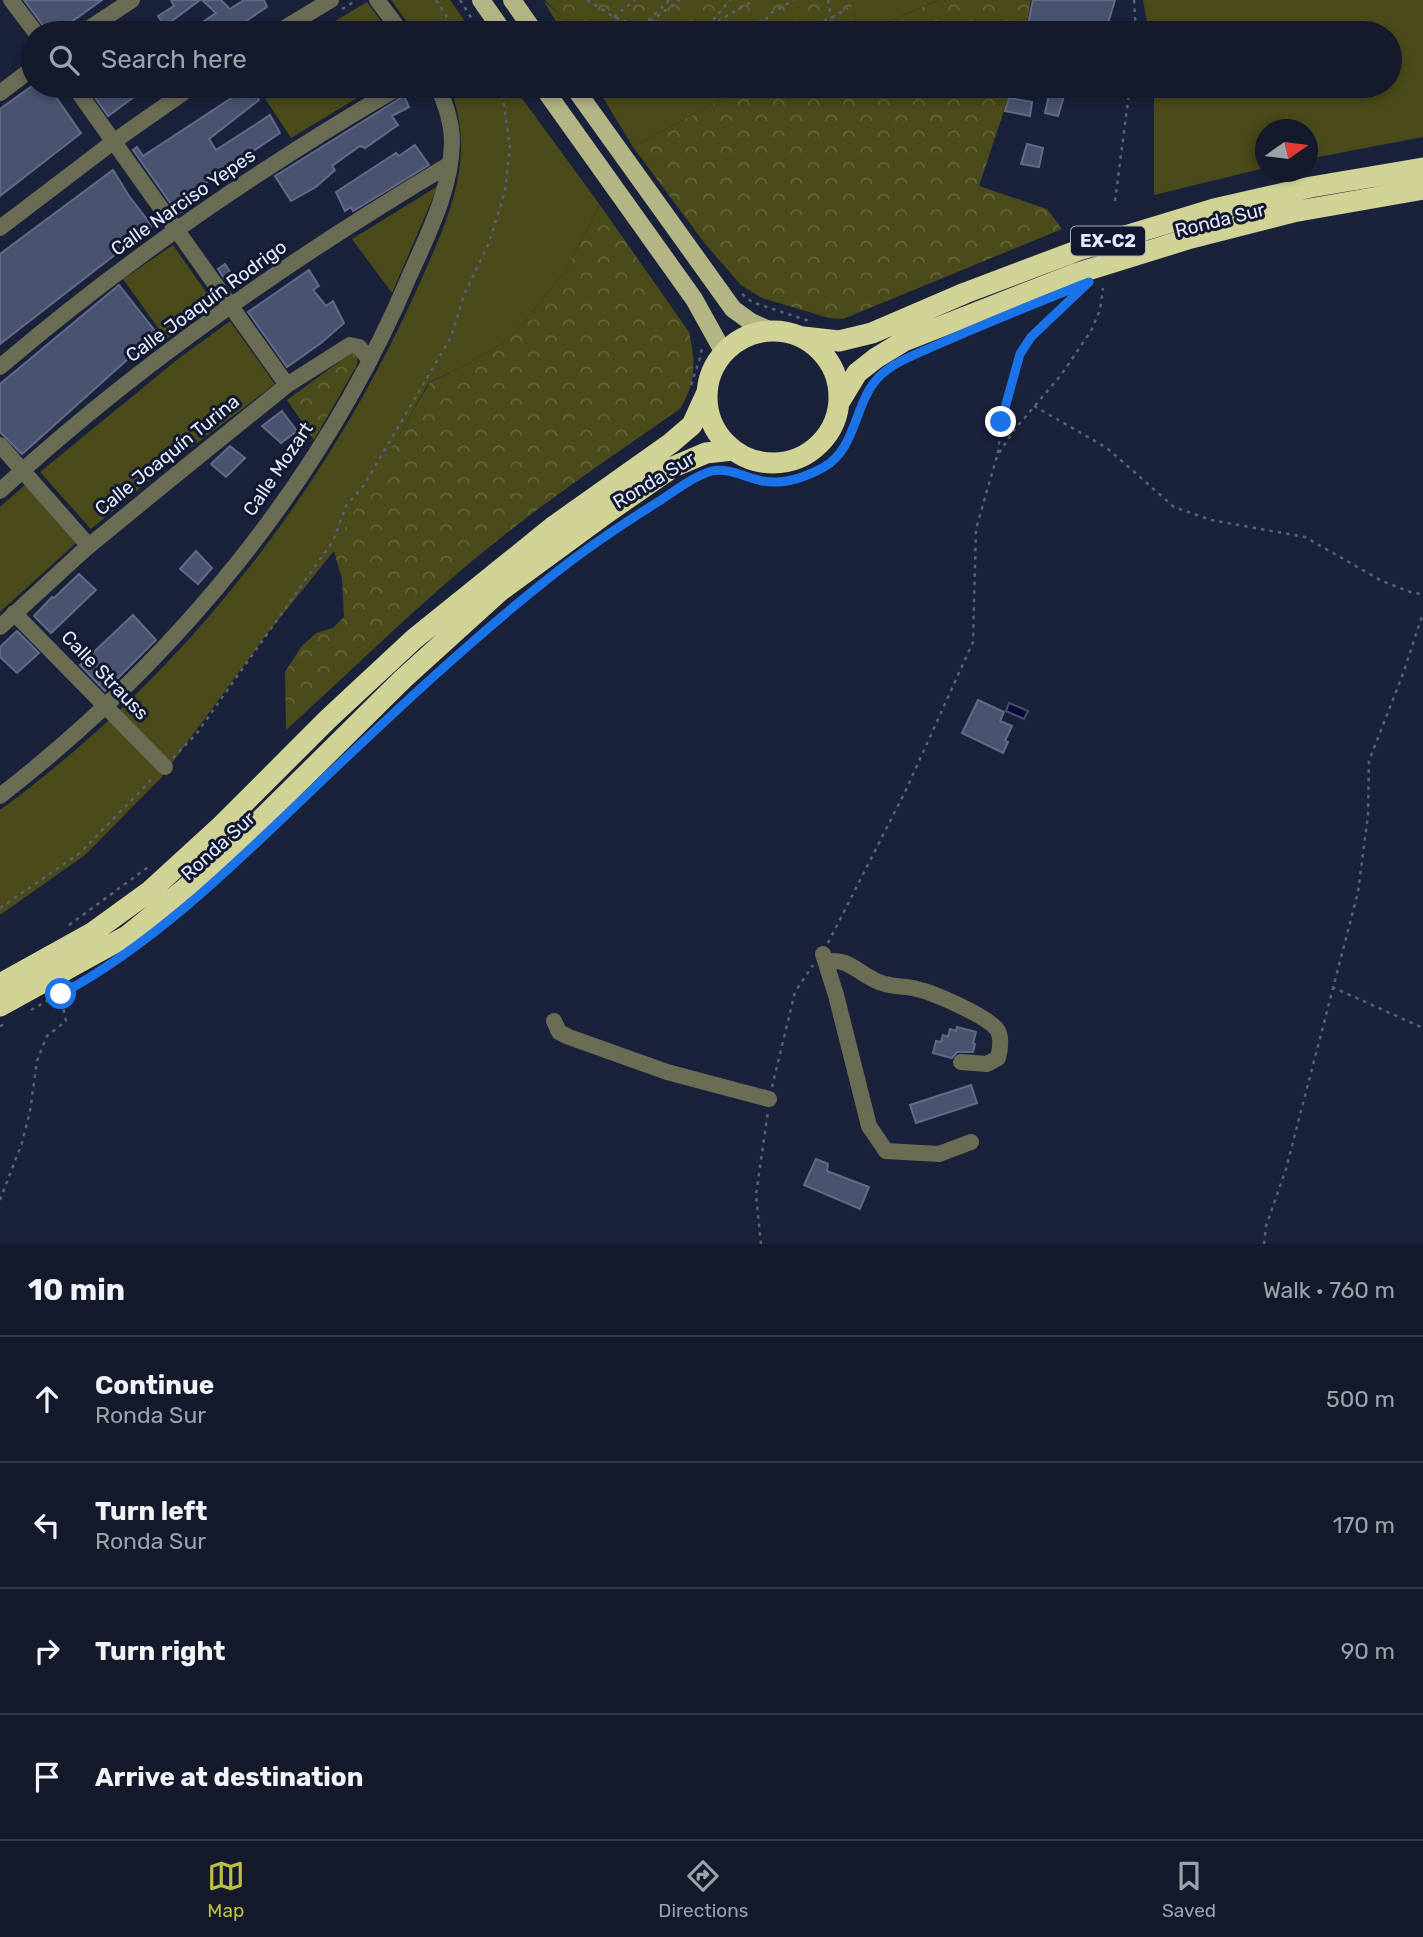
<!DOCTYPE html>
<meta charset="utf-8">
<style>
:root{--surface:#141a2c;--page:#212738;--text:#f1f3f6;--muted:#9da1a9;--line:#333848;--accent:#c0be40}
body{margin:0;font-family:Rubik,sans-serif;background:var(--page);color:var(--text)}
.compass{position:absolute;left:1255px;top:119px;width:63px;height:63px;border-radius:50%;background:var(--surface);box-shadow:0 4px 10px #0003;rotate:76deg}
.stop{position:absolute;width:21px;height:21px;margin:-16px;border:5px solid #1a73e8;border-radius:50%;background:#fff}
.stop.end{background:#1a73e8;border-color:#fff;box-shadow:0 2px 7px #0008}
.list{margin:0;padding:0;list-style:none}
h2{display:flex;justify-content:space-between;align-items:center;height:91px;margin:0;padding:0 28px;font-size:30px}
h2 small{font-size:23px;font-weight:400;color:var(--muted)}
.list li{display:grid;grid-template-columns:46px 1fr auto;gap:21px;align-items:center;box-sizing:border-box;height:126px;padding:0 28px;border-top:2px solid var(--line)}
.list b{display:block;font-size:26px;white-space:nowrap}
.list p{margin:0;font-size:23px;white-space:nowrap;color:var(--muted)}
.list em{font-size:23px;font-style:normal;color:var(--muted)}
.icon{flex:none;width:38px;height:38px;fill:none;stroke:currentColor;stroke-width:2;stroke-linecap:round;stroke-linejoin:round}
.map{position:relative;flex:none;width:1423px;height:1244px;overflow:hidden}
.search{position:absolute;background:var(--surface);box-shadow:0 4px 10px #0003;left:21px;right:21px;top:21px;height:77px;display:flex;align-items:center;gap:18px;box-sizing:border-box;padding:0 24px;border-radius:38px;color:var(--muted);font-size:26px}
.sheet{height:595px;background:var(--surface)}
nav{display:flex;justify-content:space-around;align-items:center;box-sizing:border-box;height:98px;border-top:2px solid var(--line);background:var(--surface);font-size:19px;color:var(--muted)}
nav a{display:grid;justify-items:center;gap:4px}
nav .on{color:var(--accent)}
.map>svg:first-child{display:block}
.green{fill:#4a4a1a}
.forest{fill:url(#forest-crowns)}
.water{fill:#060a32;stroke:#494e6f;stroke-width:2}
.building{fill:#49536f;stroke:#616b89;stroke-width:2}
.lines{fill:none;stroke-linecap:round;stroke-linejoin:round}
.path{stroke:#596077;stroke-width:2.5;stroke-dasharray:3.5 5;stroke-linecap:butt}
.minor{stroke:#6b6c54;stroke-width:16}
.major{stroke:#b4b584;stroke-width:18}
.highway{stroke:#d1d296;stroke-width:21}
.route{stroke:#1a73e8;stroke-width:9}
.labels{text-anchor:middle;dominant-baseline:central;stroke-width:6;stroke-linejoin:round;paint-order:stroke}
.shield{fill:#111830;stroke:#a5acbf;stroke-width:2}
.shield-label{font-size:18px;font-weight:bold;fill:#e4ebfc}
.street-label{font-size:19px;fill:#e4ebfc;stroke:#111830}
</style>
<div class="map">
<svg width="1423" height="1244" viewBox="0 0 1423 1244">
<defs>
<pattern id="forest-crowns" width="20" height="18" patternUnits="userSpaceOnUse" patternTransform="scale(1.75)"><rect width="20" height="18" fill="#4a4a1a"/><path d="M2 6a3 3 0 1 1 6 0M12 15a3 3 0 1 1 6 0" fill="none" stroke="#64643c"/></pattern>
</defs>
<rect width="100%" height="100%" fill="#1a223b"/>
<path class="green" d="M391 0H450L473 33H415Z
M543 0 560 15 588 33H563Z
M851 0H939L861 33H858Z
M1143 0H1423V137L1308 159V130H1266L1265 168 1154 195V86H1390V33H1149Z
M367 2 390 33H315Z
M257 86H377L291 138Z
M449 86H513L600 205 564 273 510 339 460 368 429 382 334 551 267 634 161 778 85 855 0 915V810C182 677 326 492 418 287 447 221 479 158 449 86Z
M596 86H760L726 97 633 147Z
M438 186 392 293 352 239Z
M173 245 216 306 166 339 123 279Z
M230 321 275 384 164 468 91 529 40 472 178 359Z
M26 484 76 543 0 612V507Z"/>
<path class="forest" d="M545 0H851L858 33H588L560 15Z
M939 0H1031L1025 33H861Z
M760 86H1012L979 186 1047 209 1062 229 843 319 829 318 762 298 741 285 706 245 633 147 726 97Z
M600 205 689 332C696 363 696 382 680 409 609 458 538 506 472 561 408 614 348 674 286 730L285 672 301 647 316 633 333 628 344 617 342 579 333 548 430 382 460 368 510 339 564 273Z
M351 353 358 356 357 365 314 440 287 400Z"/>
<path class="water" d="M1009 703 1028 711 1024 719 1006 711Z"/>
<path class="building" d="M24 0H102L56 33H46L44 27Z
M171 0H200L165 26 158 16 174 6Z
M202 0H221L230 9 244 0H264L267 7 228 33H186L216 13Z
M1033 0H1115L1105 33H1026Z
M32 86H48L81 133 0 196V109Z
M87 86H149L108 116Z
M250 86 259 100 209 139 216 150 270 115 280 133 176 203 182 211 178 214 133 150 137 147 143 156Z
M1051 86H1067L1058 116 1045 113Z
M404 96 409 107 392 116 398 125 365 148 360 146 332 166 335 170 316 187 291 201 275 176Z
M1009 98 1032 102 1030 116 1005 111Z
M1027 144 1043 148 1039 167 1021 164Z
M415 145 429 165 353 211 351 207 345 211 336 192 396 153 399 156Z
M113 170 129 196 152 226 0 344V254Z
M225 264 237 282 230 287 218 269Z
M309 270 319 286 313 290 326 306 333 301 344 323 321 343 287 367 248 312Z
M119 285 159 336 138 352 140 354 130 360 128 359 22 454 0 432V384Z
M282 411 297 431 281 443 262 426Z
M230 446 245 458 226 477 211 464Z
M196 551 212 568 198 584 180 569Z
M79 574 96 590 51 633 34 616 52 597 54 598Z
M133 615 156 640 105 691 80 665Z
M17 631 39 653 17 673 0 657V647Z
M978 700 1004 712 1000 721 1012 726 1005 741 1008 742 1003 753 962 733Z
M957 1027 976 1032 973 1043 975 1044 973 1052H957L952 1058 933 1053 936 1041 941 1042 943 1035 948 1037 950 1029 956 1031Z
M971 1085 977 1103 916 1123 910 1105Z
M816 1159 828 1164 827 1171 869 1187 860 1209 804 1185Z"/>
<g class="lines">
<path class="path" d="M436 0 457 33
M460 0 476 25 483 28
M587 0 614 17 656 33
M669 0 641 28 680 0
M828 0 831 18
M1134 0 1136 33
M342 9 357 0
M614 17 635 0
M702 33 730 0
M705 33 720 20 754 0
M755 33 771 13 794 0
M792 33 831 18 848 8
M203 97 221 86
M1115 201 1130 86
M742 294 752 302 809 321
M691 385 701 355 702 344
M1034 406 1107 448 1174 507 1211 520 1305 537 1382 581 1413 593 1423 594
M998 453 1001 422 1020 354 1031 337 1083 289
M571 562 675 490 712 471H724L764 481H784L800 478 828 465 846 445 863 406 878 379
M403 704 554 574
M173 758 197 733 333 541 346 506 364 485 451 337 464 295 489 243 505 191 510 147 504 105 496 86
M0 908 80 853 154 777
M69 925 151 865
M828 943 905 792 973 642 976 529 997 456 1015 429 1061 375 1091 331 1100 310 1103 288
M1332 987 1423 1028
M31 1010 86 979
M0 1026 7 1023
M772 1087 795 992 813 965
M0 1200 22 1143 30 1111 37 1061 47 1036 66 1021 60 994
M761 1244 756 1195 768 1111
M1264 1244 1266 1226 1286 1169 1358 892 1368 815 1369 761 1404 671 1423 613"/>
<path class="minor" d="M11 0 36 33
M377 0 402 33
M82 33 132 0
M276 33 331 0
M74 86 287 385
M0 93 33 68
M0 228 113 142 193 86
M0 367C124 261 260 168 401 86
M0 445 89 546
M0 491C135 366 292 258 450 164
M14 613 165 767
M0 627 84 550 167 482 287 385 350 345 359 347 370 360
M0 796C175 660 322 483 409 277 428 234 451 190 452 142 452 122 445 104 438 86
M823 954 836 995 869 1126 886 1151 939 1154 971 1142
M827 962C850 956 862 979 885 984 895 987 906 986 917 989 934 993 990 1017 998 1031 1002 1039 1000 1050 998 1058L987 1064 961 1062
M554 1021 559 1032 569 1037 667 1072 769 1099"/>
<path class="major" d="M481 0 504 33
M512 0 535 33
M542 86 694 299 724 353
M573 86 733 309 751 322 771 331"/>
<path class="highway" d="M707 397a66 66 0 1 1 132 0a66 66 0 1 1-132 0Z
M803 337 839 341 872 333 965 293 1079 250 1214 209 1311 187 1423 168
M840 401 857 373 876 358 904 341 1075 274 1191 238 1293 212 1423 189
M0 984 92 933 150 891 221 826 328 719 414 639 554 526 671 443 692 425 707 392
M0 1006 127 936 221 859 403 679 500 591 608 512 673 467 706 453 733 450"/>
</g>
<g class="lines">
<path class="route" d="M61 994C154 944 236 863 312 790 390 716 469 641 554 574 588 547 624 523 661 500 676 490 694 476 712 471 728 467 746 478 762 481 783 485 806 477 824 467 856 449 854 405 877 379 892 362 919 353 939 344 988 322 1039 302 1089 282L1031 337 1020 354 1001 422"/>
</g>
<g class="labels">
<rect class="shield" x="1071" y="226.5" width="74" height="29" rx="5"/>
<g class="shield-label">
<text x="1108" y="241">EX-C2</text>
</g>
<g class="street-label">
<text transform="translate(183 202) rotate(-35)">Calle Narciso Yepes</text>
<text transform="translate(1220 220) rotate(-14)">Ronda Sur</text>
<text transform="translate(206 301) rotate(-36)">Calle Joaquín Rodrigo</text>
<text transform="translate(167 455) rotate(-39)">Calle Joaquín Turina</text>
<text transform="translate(278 469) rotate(-56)">Calle Mozart</text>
<text transform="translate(654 480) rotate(-31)">Ronda Sur</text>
<text transform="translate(105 675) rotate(46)">Calle Strauss</text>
<text transform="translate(218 846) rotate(-42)">Ronda Sur</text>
</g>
</g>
</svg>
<svg class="compass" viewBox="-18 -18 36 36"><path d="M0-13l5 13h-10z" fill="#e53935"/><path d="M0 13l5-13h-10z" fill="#9da1a9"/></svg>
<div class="stop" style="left:61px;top:994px"></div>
<div class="stop end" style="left:1001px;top:422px"></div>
<div class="search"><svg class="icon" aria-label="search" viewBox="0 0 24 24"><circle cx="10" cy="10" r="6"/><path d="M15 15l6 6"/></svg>Search here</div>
</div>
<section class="sheet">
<h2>10 min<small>Walk · 760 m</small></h2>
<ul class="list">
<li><svg class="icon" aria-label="ahead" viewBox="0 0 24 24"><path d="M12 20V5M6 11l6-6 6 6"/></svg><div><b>Continue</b><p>Ronda Sur</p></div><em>500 m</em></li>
<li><svg class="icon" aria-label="left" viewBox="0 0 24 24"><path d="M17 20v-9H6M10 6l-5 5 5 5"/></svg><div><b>Turn left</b><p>Ronda Sur</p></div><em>170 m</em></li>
<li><svg class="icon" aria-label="right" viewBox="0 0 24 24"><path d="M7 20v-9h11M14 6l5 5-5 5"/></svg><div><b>Turn right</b></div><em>90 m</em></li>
<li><svg class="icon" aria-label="arrive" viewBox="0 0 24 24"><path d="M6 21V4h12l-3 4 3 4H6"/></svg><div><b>Arrive at destination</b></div></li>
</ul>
</section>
<nav>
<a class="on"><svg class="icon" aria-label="map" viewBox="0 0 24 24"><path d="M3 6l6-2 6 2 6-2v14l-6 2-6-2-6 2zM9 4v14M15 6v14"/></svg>Map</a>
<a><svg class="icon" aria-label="directions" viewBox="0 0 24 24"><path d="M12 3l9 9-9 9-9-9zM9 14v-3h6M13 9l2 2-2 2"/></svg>Directions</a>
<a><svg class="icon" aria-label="saved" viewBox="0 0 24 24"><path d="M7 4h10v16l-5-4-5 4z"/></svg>Saved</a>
</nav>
